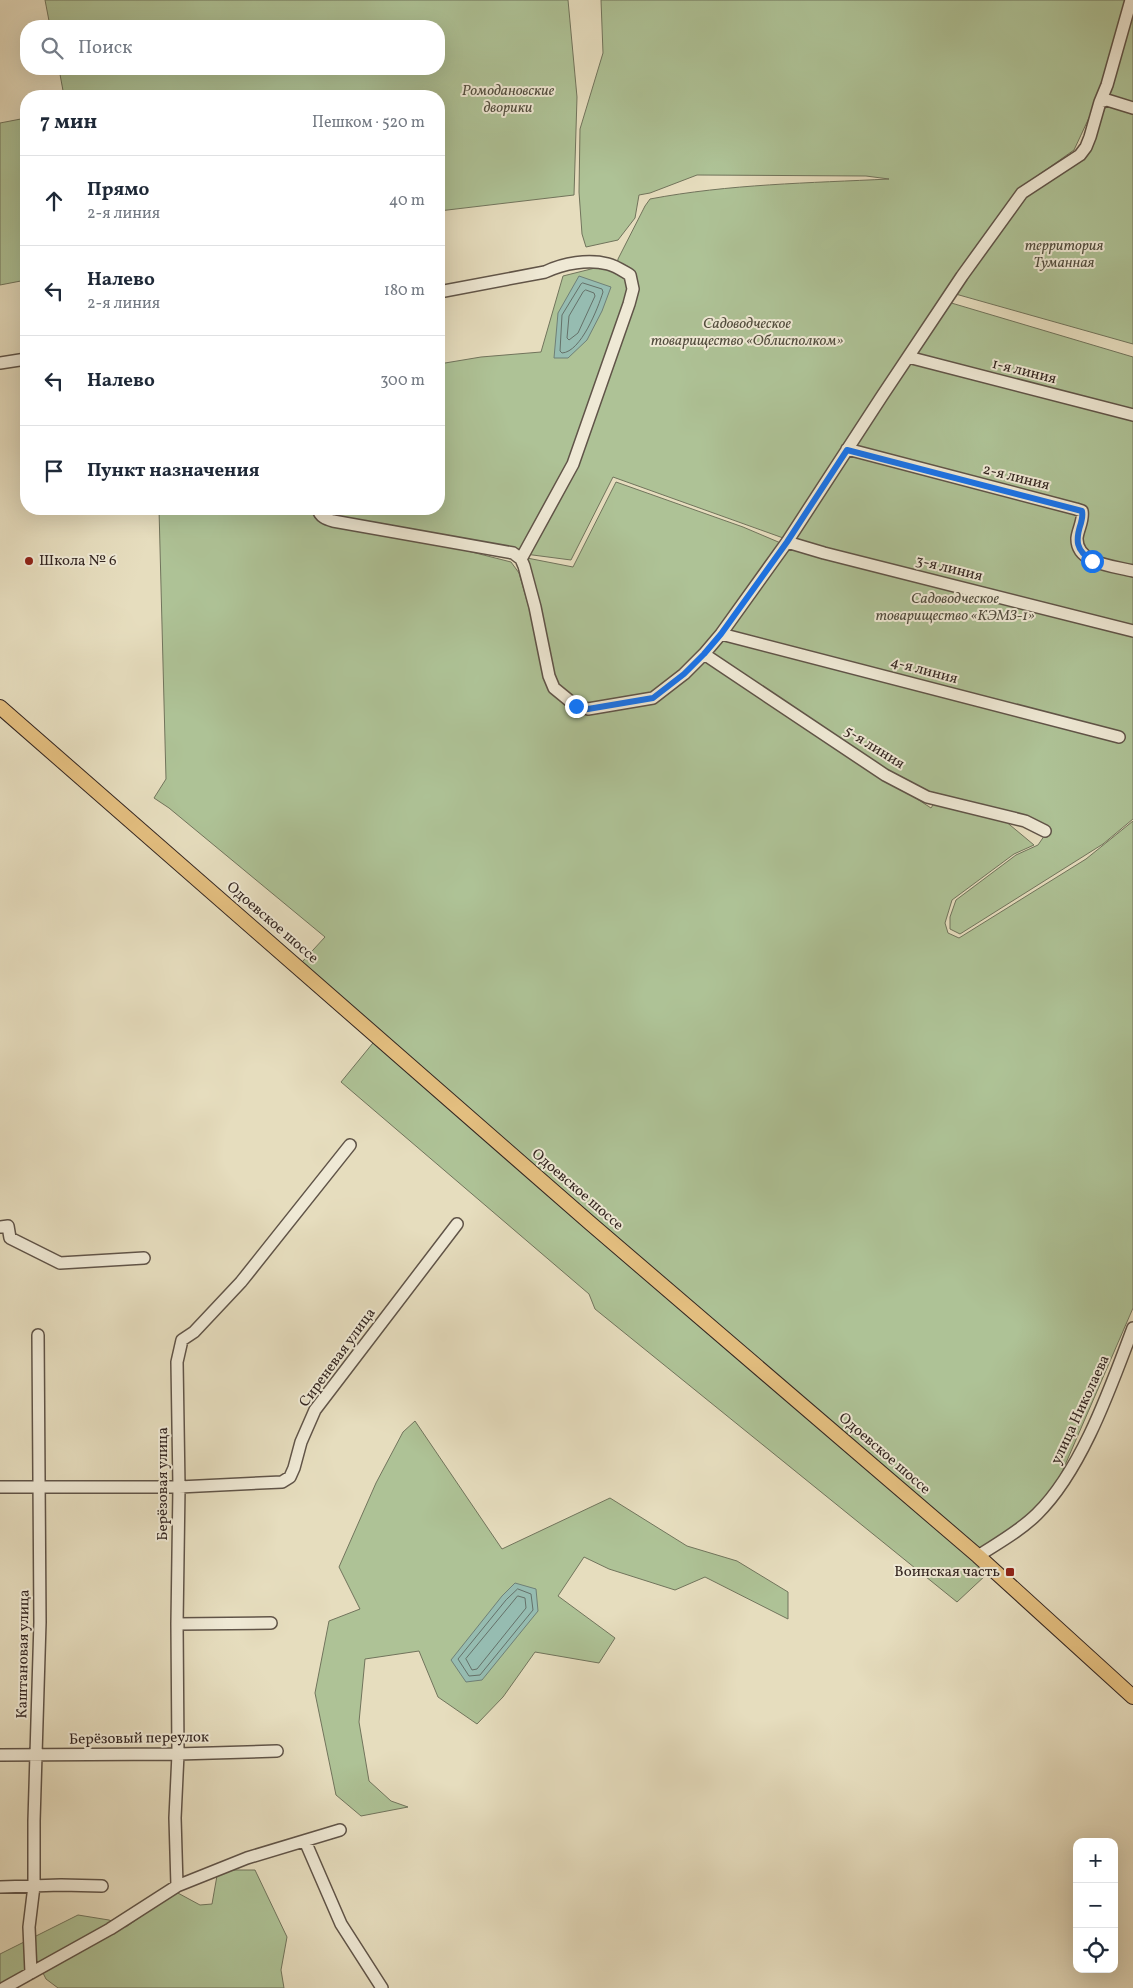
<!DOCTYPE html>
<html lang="ru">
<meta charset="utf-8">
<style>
:root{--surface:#fff;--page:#f6f6f7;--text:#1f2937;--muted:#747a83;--line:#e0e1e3}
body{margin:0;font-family:Vollkorn,serif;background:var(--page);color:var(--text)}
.controls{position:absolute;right:15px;bottom:15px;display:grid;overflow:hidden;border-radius:10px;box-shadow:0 5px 20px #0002}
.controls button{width:45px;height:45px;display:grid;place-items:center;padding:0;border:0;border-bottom:1px solid var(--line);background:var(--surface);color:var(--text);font:25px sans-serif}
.stop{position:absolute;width:15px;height:15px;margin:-11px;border:4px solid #1a73e8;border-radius:50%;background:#fff}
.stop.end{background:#1a73e8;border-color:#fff;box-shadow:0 1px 5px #0008}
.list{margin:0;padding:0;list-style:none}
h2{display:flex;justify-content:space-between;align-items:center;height:65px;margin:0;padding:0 20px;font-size:21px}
h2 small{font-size:16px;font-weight:400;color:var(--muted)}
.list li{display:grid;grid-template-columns:32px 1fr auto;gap:15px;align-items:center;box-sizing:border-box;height:90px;padding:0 20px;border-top:1px solid var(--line)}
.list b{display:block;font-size:19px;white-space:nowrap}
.list p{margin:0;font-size:16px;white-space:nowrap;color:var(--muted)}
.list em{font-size:16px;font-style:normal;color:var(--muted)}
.icon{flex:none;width:28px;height:28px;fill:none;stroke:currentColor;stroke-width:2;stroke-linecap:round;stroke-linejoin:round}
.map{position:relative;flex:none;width:1133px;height:1988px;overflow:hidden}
.search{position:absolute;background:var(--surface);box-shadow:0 5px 20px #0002;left:20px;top:20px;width:425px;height:55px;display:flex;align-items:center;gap:12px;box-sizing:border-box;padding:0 18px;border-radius:20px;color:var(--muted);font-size:19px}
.panel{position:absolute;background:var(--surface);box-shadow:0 5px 20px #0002;left:20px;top:90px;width:425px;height:425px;border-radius:20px}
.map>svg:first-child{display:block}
.green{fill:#aec296;stroke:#71745c}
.water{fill:#96bcb1;stroke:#6f8077}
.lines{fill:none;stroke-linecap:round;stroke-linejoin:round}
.shore{stroke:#657169;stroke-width:1}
.minor-casing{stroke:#605448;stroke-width:14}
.major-casing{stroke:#342621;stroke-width:16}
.minor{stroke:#efe9d5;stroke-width:11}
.major{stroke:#e3be7f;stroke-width:14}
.route{stroke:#1a73e8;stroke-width:6}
.poi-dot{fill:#8f2418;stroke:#efe9d5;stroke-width:2}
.labels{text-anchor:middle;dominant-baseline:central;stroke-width:4;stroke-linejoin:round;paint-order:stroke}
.park-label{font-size:15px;font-style:italic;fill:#524d3e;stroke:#efe9d5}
.street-label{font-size:15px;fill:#342621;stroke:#efe9d5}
.poi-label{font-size:15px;fill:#342621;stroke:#efe9d5;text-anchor:start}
</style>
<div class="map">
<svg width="1133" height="1988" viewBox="0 0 1133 1988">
<rect width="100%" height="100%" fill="#e6ddbe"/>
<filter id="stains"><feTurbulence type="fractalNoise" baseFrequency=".004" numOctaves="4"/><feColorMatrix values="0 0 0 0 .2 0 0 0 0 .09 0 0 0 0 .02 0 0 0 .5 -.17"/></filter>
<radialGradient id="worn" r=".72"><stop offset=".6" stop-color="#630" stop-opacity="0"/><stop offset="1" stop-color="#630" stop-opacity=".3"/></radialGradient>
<path class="green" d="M45 0H568L577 97 574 195 439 211V96H64L59 69H439V26H50Z
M601 0H1133V103L1101 92 1074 150 1037 176 1016 197 786 539 613 477 571 560 525 554 326 515 322 509H439V364L481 357 541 352 563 276 599 267 616 273 618 259 645 206 650 199C729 184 810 183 889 179L866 176 697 175 650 193 639 195 635 218 618 240 586 247 582 234 579 192 580 129 603 53Z
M1112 105 1133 112V344L952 293 1020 199 1088 152 1105 108Z
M26 118V280L0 285V123Z
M948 302 1133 357V819L1103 844 960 934 950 929V917L956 900 1016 855 1038 845 1049 829 927 794 891 776 709 654Z
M616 482 743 527 783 544 716 637 680 673 647 696 577 705 553 681 527 558 573 567Z
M159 509H315V518L332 525 448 546 511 562 519 573 553 691 593 711 660 700 703 658 931 808 935 802 1004 820 1034 845 1014 854 952 900 945 923 948 933 959 938 1086 859 1133 821V1308L1056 1486 1035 1513 968 1556 987 1574 957 1602 595 1309 589 1294 341 1082 382 1032 302 962 325 937 169 808 154 798 166 779Z
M415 1421 502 1549 610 1498 687 1546 737 1561 788 1592V1619L705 1577 675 1590 609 1569 584 1557 558 1596 615 1638 599 1663 535 1652 503 1697 477 1724 438 1697 419 1651 365 1659 359 1722 369 1781 391 1801 408 1807 361 1816 336 1795 315 1693 329 1621 360 1609 339 1567 376 1483 403 1432Z
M218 1870H255L287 1937 281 1970 284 1988H58L46 1979 43 1973 16 1988H0V1954L78 1915 109 1920 126 1927 176 1892 200 1905 212 1904Z"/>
<path class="water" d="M579 276 611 287 602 311 587 340 568 358H554L558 313Z
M515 1583 536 1589 538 1611 482 1680 466 1682 451 1660 502 1596Z"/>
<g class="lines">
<path class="shore" d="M583 283 602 289 603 292C598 308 581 352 562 353L560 351 562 315 581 284Z
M586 290 594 293 595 296 578 333 569 340 567 338 569 316 583 292Z
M518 1589 531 1594 533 1610 480 1675 469 1676 458 1659 506 1600Z
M518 1596 525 1598 526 1608 477 1669 472 1670 466 1659Z"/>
<g class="minor-casing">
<path id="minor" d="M1100 102 1107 85 1131 0
M439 292 545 272C564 263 588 259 608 264 616 266 623 271 630 275L633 289 629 304 573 464 521 559
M908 357 1133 415
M0 363 26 359
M847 449 1076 509 1082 511C1084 520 1078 529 1077 538 1076 564 1114 566 1133 571
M318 509C320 517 326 519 333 521L513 553 521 559 524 566 535 607 549 676 554 688 576 706 588 709 653 698 684 674 704 654 721 634 787 542 882 396 962 276 1022 193 1080 155 1086 147 1090 137 1100 102 1107 100 1133 108
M787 542 824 553 1133 631
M721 634 1119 737
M704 654 885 775 927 797 1025 821 1045 831
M0 1227 8 1226 10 1238 60 1263 144 1258
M0 1487H179L282 1482 290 1477 294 1468 301 1442 315 1410 457 1224
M978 1556C998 1543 1020 1531 1037 1514 1082 1470 1111 1386 1133 1328
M177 1624 271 1623
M0 1755 178 1754 277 1751
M305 1841 341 1924 382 1988
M177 1886 175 1818 178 1754 177 1624 179 1487 177 1362 182 1340 194 1332 241 1282 350 1145
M0 1887 61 1885 102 1886
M31 1973 29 1927 34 1886V1821L40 1622 38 1335
M4 1988 110 1929 177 1886 247 1858 340 1830"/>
</g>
<g class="major-casing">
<path id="major" d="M0 707 590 1223 978 1556 1133 1697"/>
</g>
<use href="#minor" class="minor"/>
<use href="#major" class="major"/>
</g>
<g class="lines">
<path class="route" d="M576 706 588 709 653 698 684 674 704 654 721 634 787 542 847 450 1082 511C1083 516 1082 518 1081 523 1075 541 1076 550 1092 561"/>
</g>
<g class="poi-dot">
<circle cx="29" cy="561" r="5"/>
<rect x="1005" y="1567" width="10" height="10" rx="2.5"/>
</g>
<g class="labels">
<g class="park-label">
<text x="508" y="91">Ромодановские<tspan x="508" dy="17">дворики</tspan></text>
<text x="1064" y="246">территория<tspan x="1064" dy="17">Туманная</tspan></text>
<text x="747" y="324">Садоводческое<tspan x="747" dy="17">товарищество «Облисполком»</tspan></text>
<text x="955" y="599">Садоводческое<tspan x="955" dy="17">товарищество «КЭМЗ-1»</tspan></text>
</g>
<g class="street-label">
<text transform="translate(1024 372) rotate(14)">1-я линия</text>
<text transform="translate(1016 478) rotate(14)">2-я линия</text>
<text transform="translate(949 569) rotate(14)">3-я линия</text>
<text transform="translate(924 671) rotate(15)">4-я линия</text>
<text transform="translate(874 748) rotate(32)">5-я линия</text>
<text transform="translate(272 923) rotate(41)">Одоевское шоссе</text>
<text transform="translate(577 1190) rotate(41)">Одоевское шоссе</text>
<text transform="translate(338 1358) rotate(-54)">Сиреневая улица</text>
<text transform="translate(1081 1410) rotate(-65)">улица Николаева</text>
<text transform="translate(884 1454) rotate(41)">Одоевское шоссе</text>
<text transform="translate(163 1484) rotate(-90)">Берёзовая улица</text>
<text transform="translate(24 1654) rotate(-89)">Каштановая улица</text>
<text transform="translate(139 1739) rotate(-1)">Берёзовый переулок</text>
</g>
<g class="poi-label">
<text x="39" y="561">Школа № 6</text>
<text x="1000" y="1572" text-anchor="end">Воинская часть</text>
</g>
</g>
<rect width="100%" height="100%" filter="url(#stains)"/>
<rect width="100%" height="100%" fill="url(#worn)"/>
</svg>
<div class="controls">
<button>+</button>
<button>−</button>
<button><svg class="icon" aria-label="locate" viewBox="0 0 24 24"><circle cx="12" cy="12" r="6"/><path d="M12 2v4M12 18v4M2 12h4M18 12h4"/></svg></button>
</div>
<div class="stop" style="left:1092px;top:561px"></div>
<div class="stop end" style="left:576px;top:706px"></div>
<div class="search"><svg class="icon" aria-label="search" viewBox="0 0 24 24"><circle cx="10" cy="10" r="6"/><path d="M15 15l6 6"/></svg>Поиск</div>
<section class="panel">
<h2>7 мин<small>Пешком · 520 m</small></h2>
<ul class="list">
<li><svg class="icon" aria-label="ahead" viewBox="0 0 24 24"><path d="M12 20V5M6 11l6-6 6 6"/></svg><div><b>Прямо</b><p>2-я линия</p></div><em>40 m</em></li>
<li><svg class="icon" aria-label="left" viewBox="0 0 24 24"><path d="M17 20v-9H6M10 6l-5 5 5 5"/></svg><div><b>Налево</b><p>2-я линия</p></div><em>180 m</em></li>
<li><svg class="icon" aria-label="left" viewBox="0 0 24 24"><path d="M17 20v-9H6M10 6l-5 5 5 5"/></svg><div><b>Налево</b></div><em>300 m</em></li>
<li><svg class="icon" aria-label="arrive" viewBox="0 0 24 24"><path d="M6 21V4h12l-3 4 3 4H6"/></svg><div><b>Пункт назначения</b></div></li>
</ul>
</section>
</div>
